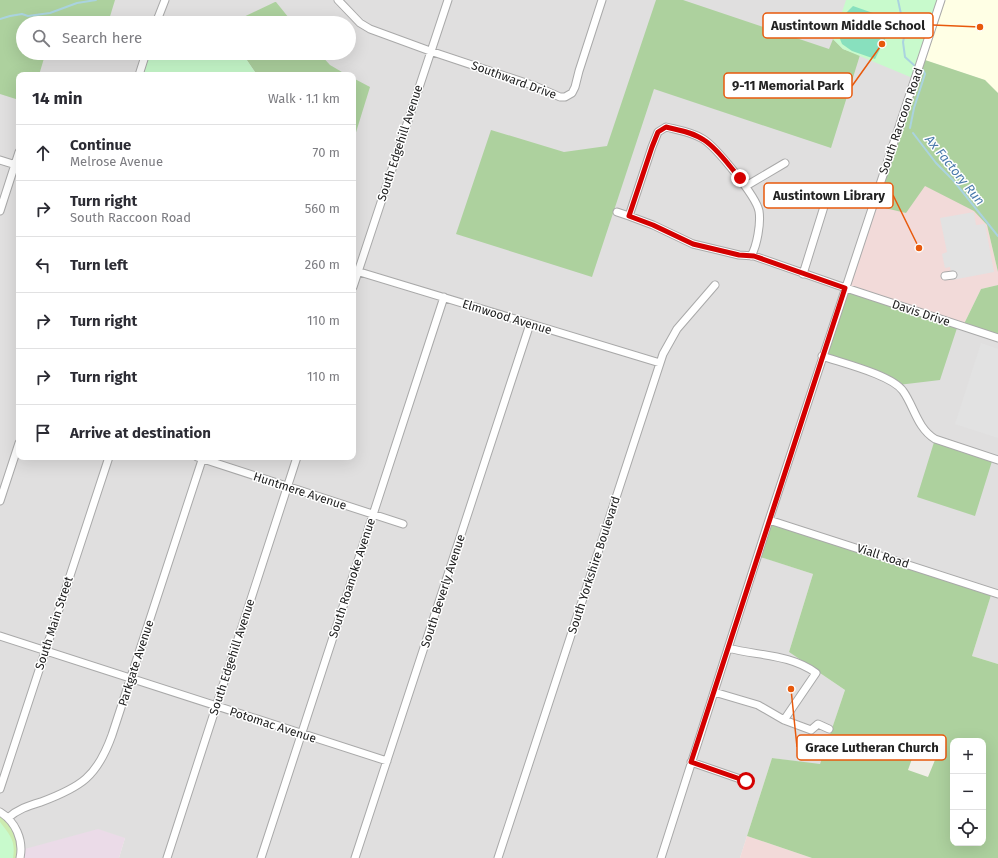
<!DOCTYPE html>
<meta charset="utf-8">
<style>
:root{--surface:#fff;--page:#f7f7f7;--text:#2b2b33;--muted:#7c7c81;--line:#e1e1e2}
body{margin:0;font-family:"Fira Sans",sans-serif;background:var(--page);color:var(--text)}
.controls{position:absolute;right:12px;bottom:12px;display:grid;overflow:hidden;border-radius:8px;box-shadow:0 4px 16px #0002}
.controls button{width:36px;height:36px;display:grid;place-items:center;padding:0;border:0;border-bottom:1px solid var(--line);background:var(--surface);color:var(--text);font:20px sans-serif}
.stop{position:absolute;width:12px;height:12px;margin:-9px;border:3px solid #d40000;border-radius:50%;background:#fff}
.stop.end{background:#d40000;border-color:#fff;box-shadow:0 1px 4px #0008}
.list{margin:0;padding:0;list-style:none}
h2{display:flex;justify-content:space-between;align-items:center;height:52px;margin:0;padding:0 16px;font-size:17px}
h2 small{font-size:13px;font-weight:400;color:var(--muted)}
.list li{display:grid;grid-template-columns:26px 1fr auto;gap:12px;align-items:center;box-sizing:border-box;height:56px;padding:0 16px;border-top:1px solid var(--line)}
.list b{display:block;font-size:15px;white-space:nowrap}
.list p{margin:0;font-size:13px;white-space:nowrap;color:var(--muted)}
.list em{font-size:13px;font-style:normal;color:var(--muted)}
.icon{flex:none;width:22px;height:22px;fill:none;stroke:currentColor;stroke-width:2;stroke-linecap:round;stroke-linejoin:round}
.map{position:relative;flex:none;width:998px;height:858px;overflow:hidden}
.search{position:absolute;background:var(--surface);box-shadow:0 4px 16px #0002;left:16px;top:16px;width:340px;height:44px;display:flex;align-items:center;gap:10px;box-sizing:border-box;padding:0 14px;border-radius:22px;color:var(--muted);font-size:15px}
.panel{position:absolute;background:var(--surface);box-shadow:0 4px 16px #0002;left:16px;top:72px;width:340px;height:388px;border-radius:8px}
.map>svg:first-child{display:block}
.residential{fill:#e0dfdf;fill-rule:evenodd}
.commercial{fill:#f2dad9}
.industrial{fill:#ebdbe8}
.education{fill:#ffffe5}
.grass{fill:#cdebb0}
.forest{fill:#add19e;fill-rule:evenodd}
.park{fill:#c8facc}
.pitch{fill:#88e0be}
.parking{fill:#e2e2e2}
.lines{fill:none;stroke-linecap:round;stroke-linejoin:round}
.stream{stroke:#aad3df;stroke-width:2}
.minor-casing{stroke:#a9a9a9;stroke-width:9}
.minor{stroke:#fff;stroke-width:7}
.route{stroke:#d40000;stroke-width:5}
.labels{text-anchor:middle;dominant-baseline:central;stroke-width:3;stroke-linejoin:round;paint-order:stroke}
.street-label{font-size:12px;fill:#222;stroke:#fff}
.water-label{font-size:13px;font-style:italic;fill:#4a7aab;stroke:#fff}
.leader{fill:none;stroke:#e8590c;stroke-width:1.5}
.callout-dot{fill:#e8590c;stroke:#fff;stroke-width:1.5}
.callout{fill:#fff;stroke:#e8590c;stroke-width:1.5}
.callout-label{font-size:13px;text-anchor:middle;font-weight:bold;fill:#222}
</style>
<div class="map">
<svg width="998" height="858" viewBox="0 0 998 858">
<rect width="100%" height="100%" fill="#f2efe9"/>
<path class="residential" d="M0 0H941L845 288 998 338V664L972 656 992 592 758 556 813 574 789 652 845 690 820 765 772 758 740 858H119L125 838 21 850 0 812ZM23 23H349V53H23ZM19 75H353V457H19Z"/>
<path class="commercial" d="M925 185 975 211 987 225 998 272V285L981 289 963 326 845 288 872 205Z
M747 836 812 858H740Z"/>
<path class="industrial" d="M98 829 125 838 119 858H20L21 850Z"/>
<path class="education" d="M941 0H998V93L985 80 922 59Z"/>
<path class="grass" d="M0 812 15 828 20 858H0Z"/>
<path class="forest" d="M0 0H115L108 23H23V53H57L45 55 39 75H19V100L0 94Z
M656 0H683L829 49 833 39 843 49 860 55 831 148 654 89 592 277 456 234 491 130 564 152 607 146Z
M276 2 293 23H231L275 2Z
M242 53H319L330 65 347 75H257Z
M922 59 985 80 998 93V272L987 225 974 211 925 186 906 213 872 205Z
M353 78 370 87 353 142Z
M998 285V338L963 326 981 289Z
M845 288 958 325 940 380 898 385 822 357Z
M935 439 993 458 975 516 917 497Z
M769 520 992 592 972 656 998 664V858H812L747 836 772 758 820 764 845 690 789 652 813 574 757 556ZM953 741H983V843H953ZM914 753 935 760 928 777 908 770Z"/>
<path class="park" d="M846 0H941L915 79 843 49 833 39Z
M146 53H242L257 75H139Z
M0 822C10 835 16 841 13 858H0Z"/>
<path class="pitch" d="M853 6 890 19 892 25 875 59 852 51 842 44 838 34 844 15Z"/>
<path class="parking" d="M974 212 976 225 985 224 994 272 952 280 950 267 945 268 942 254 947 252 940 218Z
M981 343 998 349V438L955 424Z"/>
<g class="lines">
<path class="stream" d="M898 0 905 33 903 42 905 57 915 66
M0 19 10 16 22 14 28 16 50 13 77 3 96 0
M910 128 914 108 925 74 923 70
M913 133 936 163 953 180 998 236"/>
<g class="minor-casing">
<path id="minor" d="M338 0 360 23 370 29 430 51 535 86 560 97H565L572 93 575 87 579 71 602 0
M156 23 165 0
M139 75 146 53
M0 160 19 166
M746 186 785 163
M0 211 19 152
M617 212 629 216
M751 256C757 246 761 223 759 211 756 196 716 147 703 139 692 132 678 130 666 127L658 132 652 147 629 216 653 225 693 244 739 255 754 256 837 285 998 338
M353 270 660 363
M803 274 827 197
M945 276 953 275
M353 287 448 0
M822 356C842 363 892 375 903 391 914 406 917 428 935 439L998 460
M197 457 403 524
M0 501 19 443
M769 520 998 594
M0 636 387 761
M714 692 758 705 784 720 816 673C790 654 758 656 728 648
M784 720 811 730 818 724 829 729
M691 762 746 781
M0 789 109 457
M0 812C15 821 24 840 20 858
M8 818C18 809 28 806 41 802 81 787 97 777 112 735L203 457
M167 858 297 457
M261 858 444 297
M355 858 530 324
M498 858 663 354 677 329 715 285
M661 858 769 520 941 0"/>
</g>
<use href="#minor" class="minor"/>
</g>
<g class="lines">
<path class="route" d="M740 178C729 166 718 149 704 140 693 132 678 130 666 127L658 132 652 147 629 216 653 225 693 244 739 255 754 256 845 288 691 762 746 781"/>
</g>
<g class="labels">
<g class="street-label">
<text transform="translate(514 80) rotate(20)">Southward Drive</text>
<text transform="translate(901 121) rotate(-71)">South Raccoon Road</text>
<text transform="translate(400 143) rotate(-72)">South Edgehill Avenue</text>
<text transform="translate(921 313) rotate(18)">Davis Drive</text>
<text transform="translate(507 317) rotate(17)">Elmwood Avenue</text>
<text transform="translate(300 491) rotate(18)">Huntmere Avenue</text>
<text transform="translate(883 556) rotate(18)">Viall Road</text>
<text transform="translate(594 565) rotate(-72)">South Yorkshire Boulevard</text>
<text transform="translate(352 578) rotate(-72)">South Roanoke Avenue</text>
<text transform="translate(443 591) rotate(-72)">South Beverly Avenue</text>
<text transform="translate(54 623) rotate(-72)">South Main Street</text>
<text transform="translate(232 657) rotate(-72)">South Edgehill Avenue</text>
<text transform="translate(136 663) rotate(-72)">Parkgate Avenue</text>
<text transform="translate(273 725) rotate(18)">Potomac Avenue</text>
</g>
<g class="water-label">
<text transform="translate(955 170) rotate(51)">Ax Factory Run</text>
</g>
</g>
<path class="leader" d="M980 27L933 25M882 44L852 86M919 248L893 195M791 689L797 747"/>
<g class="callout-dot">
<circle cx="980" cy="27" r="4"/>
<circle cx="882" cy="44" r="4"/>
<circle cx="919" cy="248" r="4"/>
<circle cx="791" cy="689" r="4"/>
</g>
<g class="callout">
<rect x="763" y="13" width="170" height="25" rx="4"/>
<rect x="724" y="73" width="128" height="25" rx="4"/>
<rect x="764" y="183" width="129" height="25" rx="4"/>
<rect x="797" y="735" width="149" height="25" rx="4"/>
</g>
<g class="callout-label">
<text x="848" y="30">Austintown Middle School</text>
<text x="788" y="90">9-11 Memorial Park</text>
<text x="829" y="200">Austintown Library</text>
<text x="872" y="752">Grace Lutheran Church</text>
</g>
</svg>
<div class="controls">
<button>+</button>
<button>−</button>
<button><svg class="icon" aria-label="locate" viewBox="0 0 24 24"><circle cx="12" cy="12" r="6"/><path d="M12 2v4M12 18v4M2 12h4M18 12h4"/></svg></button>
</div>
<div class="stop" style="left:746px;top:781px"></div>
<div class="stop end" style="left:740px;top:178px"></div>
<div class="search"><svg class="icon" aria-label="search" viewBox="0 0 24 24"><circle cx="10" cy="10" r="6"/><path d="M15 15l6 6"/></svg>Search here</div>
<section class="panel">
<h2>14 min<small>Walk · 1.1 km</small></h2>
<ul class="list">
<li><svg class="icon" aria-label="ahead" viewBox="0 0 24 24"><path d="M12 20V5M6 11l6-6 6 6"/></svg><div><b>Continue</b><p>Melrose Avenue</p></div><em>70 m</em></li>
<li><svg class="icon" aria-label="right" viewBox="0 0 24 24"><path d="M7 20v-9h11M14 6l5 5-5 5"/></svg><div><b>Turn right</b><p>South Raccoon Road</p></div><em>560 m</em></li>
<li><svg class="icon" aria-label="left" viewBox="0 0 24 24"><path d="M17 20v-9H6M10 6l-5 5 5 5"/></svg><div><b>Turn left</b></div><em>260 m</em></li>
<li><svg class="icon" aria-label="right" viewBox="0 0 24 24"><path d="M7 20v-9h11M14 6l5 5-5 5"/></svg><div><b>Turn right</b></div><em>110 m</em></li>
<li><svg class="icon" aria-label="right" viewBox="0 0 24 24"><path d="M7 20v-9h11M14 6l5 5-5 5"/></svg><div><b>Turn right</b></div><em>110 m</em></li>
<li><svg class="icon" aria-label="arrive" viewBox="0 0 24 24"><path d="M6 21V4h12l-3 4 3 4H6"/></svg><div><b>Arrive at destination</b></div></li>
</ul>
</section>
</div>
